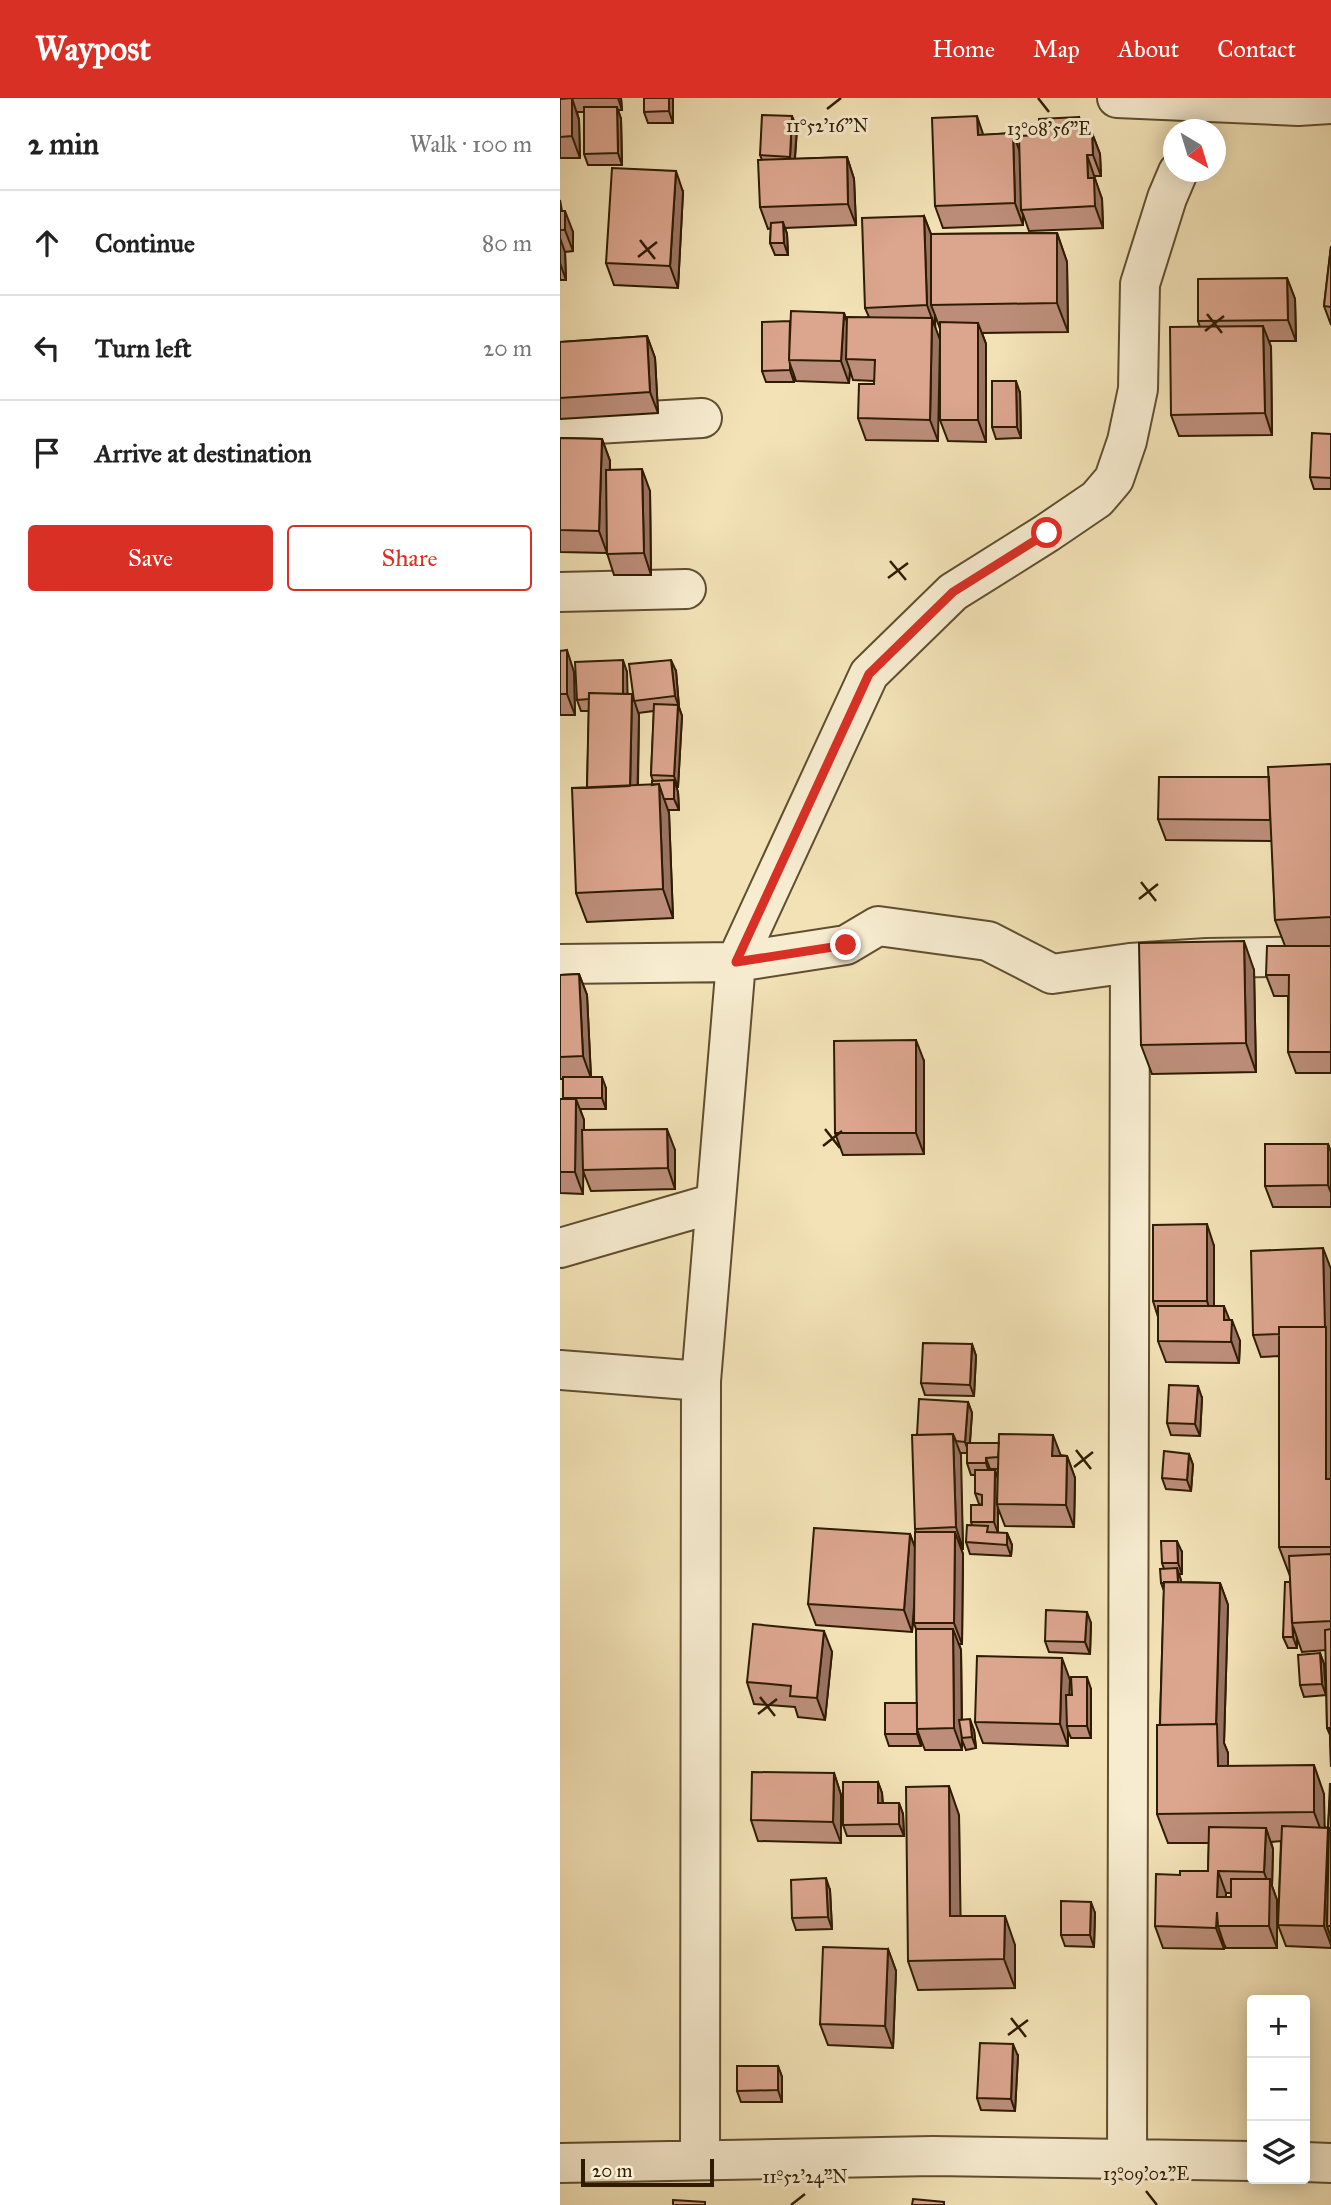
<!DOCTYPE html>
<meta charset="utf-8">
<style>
:root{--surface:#fff;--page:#f2f2f2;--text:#222;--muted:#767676;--line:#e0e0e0;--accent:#d93025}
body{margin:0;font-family:"IM FELL Great Primer",serif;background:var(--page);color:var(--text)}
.controls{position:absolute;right:21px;bottom:21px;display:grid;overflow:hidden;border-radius:7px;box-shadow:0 4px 18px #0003}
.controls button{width:63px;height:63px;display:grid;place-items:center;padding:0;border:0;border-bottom:2px solid var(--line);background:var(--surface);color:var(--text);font:35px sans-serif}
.compass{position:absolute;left:603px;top:21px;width:63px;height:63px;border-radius:50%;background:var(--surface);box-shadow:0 4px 18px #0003;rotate:142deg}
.scale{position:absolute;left:21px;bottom:18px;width:133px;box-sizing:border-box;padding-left:7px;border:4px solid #2f1c00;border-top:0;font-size:19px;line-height:24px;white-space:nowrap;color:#2f1c00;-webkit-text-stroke:5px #f7ecd0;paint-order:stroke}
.stop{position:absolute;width:21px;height:21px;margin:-16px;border:5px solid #d93025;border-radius:50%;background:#fff}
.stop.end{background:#d93025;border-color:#fff;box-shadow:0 2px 7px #0008}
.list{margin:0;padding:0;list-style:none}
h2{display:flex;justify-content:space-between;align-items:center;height:91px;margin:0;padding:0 28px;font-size:30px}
h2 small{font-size:23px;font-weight:400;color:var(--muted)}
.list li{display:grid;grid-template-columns:46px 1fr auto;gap:21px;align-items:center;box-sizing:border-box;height:105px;padding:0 28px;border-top:2px solid var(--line)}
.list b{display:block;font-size:26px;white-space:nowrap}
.list em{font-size:23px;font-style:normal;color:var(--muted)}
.actions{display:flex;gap:14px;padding:21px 28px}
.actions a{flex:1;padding:16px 0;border:2px solid var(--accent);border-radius:7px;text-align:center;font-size:24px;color:var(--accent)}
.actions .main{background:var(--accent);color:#fff}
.icon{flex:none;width:38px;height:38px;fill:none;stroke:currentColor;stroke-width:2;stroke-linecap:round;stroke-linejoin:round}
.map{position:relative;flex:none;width:771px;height:2107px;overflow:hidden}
header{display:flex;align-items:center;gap:42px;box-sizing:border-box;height:98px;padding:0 35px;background:var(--accent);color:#fff}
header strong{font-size:33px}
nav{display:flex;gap:38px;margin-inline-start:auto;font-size:24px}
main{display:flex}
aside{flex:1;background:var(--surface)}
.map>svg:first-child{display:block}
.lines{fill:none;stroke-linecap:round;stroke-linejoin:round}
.minor-casing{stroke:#604e2e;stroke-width:42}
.minor{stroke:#f7ecd0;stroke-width:38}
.wall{fill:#bc8e7a;stroke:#2f1c00;stroke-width:2;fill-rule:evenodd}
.shaded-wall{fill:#997463;stroke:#2f1c00;stroke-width:2}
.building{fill:#dba58e;stroke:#2f1c00;stroke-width:2}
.route{stroke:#d93025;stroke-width:9}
.ticks{fill:none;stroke:#2f1c00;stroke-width:2.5}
.ticks-label{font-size:18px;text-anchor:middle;fill:#2f1c00;stroke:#f7ecd0;stroke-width:6;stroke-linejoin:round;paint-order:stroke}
</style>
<header>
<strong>Waypost</strong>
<nav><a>Home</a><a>Map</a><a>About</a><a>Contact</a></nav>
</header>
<main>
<aside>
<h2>2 min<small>Walk · 100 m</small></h2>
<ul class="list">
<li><svg class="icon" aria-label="ahead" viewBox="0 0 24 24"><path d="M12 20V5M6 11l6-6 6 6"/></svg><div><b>Continue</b></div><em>80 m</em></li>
<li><svg class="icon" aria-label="left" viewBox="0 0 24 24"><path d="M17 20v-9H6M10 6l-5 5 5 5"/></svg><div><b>Turn left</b></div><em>20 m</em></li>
<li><svg class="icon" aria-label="arrive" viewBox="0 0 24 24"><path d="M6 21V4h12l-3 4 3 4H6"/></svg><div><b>Arrive at destination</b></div></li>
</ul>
<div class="actions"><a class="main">Save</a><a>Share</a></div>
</aside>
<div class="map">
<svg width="771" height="2107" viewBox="0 0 771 2107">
<rect width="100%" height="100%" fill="#f2e2b6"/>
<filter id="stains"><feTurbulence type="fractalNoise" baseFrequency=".00286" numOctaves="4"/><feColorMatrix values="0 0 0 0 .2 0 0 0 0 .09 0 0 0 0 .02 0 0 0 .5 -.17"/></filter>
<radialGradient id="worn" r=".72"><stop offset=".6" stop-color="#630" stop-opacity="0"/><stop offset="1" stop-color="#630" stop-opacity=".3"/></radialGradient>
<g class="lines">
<g class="minor-casing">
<path id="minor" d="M557 0 738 8 771 6
M0 328 142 320
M0 494 126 491
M0 866 176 864 286 847 318 828 428 843 492 876 570 865 647 860 771 858
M0 1150 155 1105
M0 1272 141 1283 176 864 309 576 393 494 487 435 537 401 554 381 567 343 578 291 580 186 607 100 618 74
M140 2062 141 1283
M567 2062 570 865
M745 2064 771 2065
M0 2065 373 2058 692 2063"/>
</g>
<use href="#minor" class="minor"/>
</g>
<path class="wall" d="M0 0H61L62 12H58L61 21 62 67H28L24 56V14H17L19 22 20 60H0Z
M84 0H113V25H88L84 14Z
M519 19 524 35H532L540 56 541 78H534L535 82 542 101 543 130 469 133 463 116V127L383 130 375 108 423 37 453 35 459 53 479 37Z
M237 30 235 61 287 59 294 81 296 127 225 130 227 136 228 157H215L210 145 211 130 208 131 200 109 202 62 200 57Z
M123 94 118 190 54 187 46 165Z
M0 102 2 113 13 134V153L5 154 6 182H0Z
M364 118 371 136 497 135 507 164 508 234 422 235 426 246V344L388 343 380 322V231L375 217 378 343 306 342 298 320 314 286V283L293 282 290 272 289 285 236 283 234 277V284H206L202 273 230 223 284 215 287 223 309 219 305 210Z
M771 148V227L764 208Z
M727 180 735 201 736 243H709L711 249 712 337 619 338 611 317 640 229 638 223Z
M87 238 95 260 98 315 0 321V244Z
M460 295 461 340 436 341 432 329Z
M771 336V391H754L750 379Z
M0 340 42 341 50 363V372L90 393 91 477H54L47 455 0 454Z
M0 553 14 574 15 617H0Z
M116 573 119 609 122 618 118 689H116L118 694 119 712H108L109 715 113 820 27 824 16 795 27 690 29 613H21L17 602 67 574V596H72L73 599ZM94 613 91 677 93 683 92 687H78L79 617 78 615Z
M771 666V975H736L728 954V898H714L706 877 725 848 715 822 712 743 606 742 598 721 709 679Z
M694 872 696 974 592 976 581 947Z
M19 876 27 897 31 979 46 990V1011H20L24 1022V1032L115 1052V1091L31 1093 23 1073V1096L0 1095V1001H3V981H0V877Z
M364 963V1056L283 1057 275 1035Z
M768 1046 771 1054V1109H713L705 1088Z
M654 1148V1208L669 1222 680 1243 679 1265 606 1264 598 1243V1219L593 1203Z
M771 1171V1669L770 1637 767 1630 766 1552 742 1554 737 1540V1550H728L723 1539 730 1484V1478L719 1449V1258L701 1259 693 1237Z
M412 1246 416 1258 414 1298 365 1297 361 1285Z
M642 1300 640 1338 611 1337 607 1325Z
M408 1304 412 1315 410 1345 507 1358 515 1380 514 1429 445 1428 438 1410V1435H447L452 1447 451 1458 410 1456 406 1444 412 1427 411 1424 422 1407 419 1406 415 1395V1377H411L407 1365V1355H400L403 1451H401L403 1456 402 1546H399L401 1552 402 1622 414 1632 416 1650 406 1652 402 1642V1652H365L361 1642V1648H329L325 1636 357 1605 356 1531 354 1525V1507L352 1534 256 1527 248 1506 350 1436 355 1451 357 1337ZM430 1371H438V1380L435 1372H430Z
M629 1356 633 1367 631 1393 606 1391 602 1380Z
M622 1454V1476H619L621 1484 660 1485 668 1507 664 1645 668 1655V1668L764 1696V1729L768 1730 771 1685V1850L726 1848 718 1827 721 1743 711 1744 713 1751 712 1788 717 1802V1850H666L664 1846V1851L603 1850 595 1828 620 1777 648 1773 649 1745H608L597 1716 604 1493 601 1485 604 1471 602 1465ZM666 1795H671V1799H666Z
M531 1525 530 1556 489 1554 485 1543Z
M272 1554 265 1622 238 1619 235 1609 194 1606 187 1584Z
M760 1555 764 1566 766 1597 744 1599 740 1587Z
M510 1582 509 1597 531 1591V1640H511L508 1633V1648L423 1645 415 1624Z
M274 1675 281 1697V1745L198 1743 191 1722Z
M318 1684 322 1695 323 1705H339L343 1716 344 1738H287L283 1727Z
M399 1717 400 1818 455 1847V1890L358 1892 348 1863Z
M270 1792 272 1831 236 1832 232 1820Z
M535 1815 534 1849 505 1848 501 1837Z
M328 1851 336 1873 333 1950 268 1947 260 1926Z
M458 1958 455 2013 421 2012 417 2000Z
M218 1968 222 1979V2004H181L177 1993Z"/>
<path class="shaded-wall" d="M12 0 19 22 20 60 12 38Z
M58 0H61L62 12Z
M109 0H113V25L109 13Z
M57 9 61 21 62 67 58 55Z
M232 18 237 30 234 71 230 59Z
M417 18 424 39 418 37Z
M519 19 526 41 519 36Z
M453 35 461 57V112L463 116V127L455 105Z
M532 35 540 56 541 78 533 57Z
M527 57 542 101 543 130 535 108 528 80Z
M287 59 294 81 296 127 288 106Z
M116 73 123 94 118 190 110 168Z
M5 113 13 134V153L5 132Z
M364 118 372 139 371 207 375 217V229L367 207Z
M223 124 227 136 228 157 224 145Z
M497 135 507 164 508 234 497 205Z
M0 140 5 154 6 182 0 165Z
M727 180 735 201 736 243 728 222Z
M284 215 291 236 286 261 290 272 289 285 281 263Z
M372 220 380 242 378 343 370 322Z
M418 225 426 246V344L418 322Z
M703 228 711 249 712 337 705 315Z
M87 238 95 260 98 315 90 294Z
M230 266 234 277V284L230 272Z
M456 283 460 295 461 340 457 329Z
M42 341 50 363 47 455 39 433Z
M82 371 90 393 91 477 84 455Z
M7 552 14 574 15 617 7 596Z
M63 562 67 574 68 611 63 600Z
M111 562 116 573 119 609 115 598Z
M72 596 79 617 77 715 70 694Z
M118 607 122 618 118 689 114 678Z
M114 682 118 694 119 712 114 701Z
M99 686 109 715 113 820 103 791Z
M684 843 694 872 696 974 686 945Z
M19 876 27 897 31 980 23 958Z
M356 942 364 963V1056L356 1035Z
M42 979 46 990V1011L42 1000Z
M16 1001 24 1022 23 1096 15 1074Z
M107 1031 115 1052V1091L108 1070Z
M768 1046 771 1054V1095L768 1087Z
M647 1126 654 1148V1224L647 1203Z
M763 1150 771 1171V1394L766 1381Z
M664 1208 672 1228V1222L680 1243 679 1265 664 1222Z
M412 1246 416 1258 414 1298 410 1287Z
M638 1288 642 1300 640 1338 635 1326Z
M408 1304 412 1315 409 1355 405 1344Z
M393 1336 401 1357 403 1451 396 1429Z
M493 1337 501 1358H492Z
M629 1356 633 1367 631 1393 627 1382Z
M507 1358 515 1380 514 1429 506 1407Z
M426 1360 430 1371V1377L426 1365Z
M435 1372 439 1384 437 1406 438 1410V1435L434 1424Z
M395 1434 403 1456 402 1546 394 1525Z
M447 1435 452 1447 451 1458 447 1447Z
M350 1436 358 1458 352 1534 344 1512Z
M617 1443 622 1454V1476L618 1465Z
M617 1470 621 1482 622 1496 618 1484Z
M660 1485 668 1507 664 1645 668 1655V1697L658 1668 656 1632Z
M527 1514 531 1525 530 1556 525 1544Z
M733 1528 737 1540V1550L733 1539Z
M393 1531 401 1552 402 1652 394 1630Z
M264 1533 272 1554 265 1622 257 1600Z
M760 1555 764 1566 766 1597 762 1586Z
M502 1560 510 1582 508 1628H507L508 1633V1648L500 1626Z
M527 1579 531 1591V1640L527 1628Z
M410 1621 414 1632 416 1650 412 1639Z
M357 1631 361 1642V1648L357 1636Z
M754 1667 764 1696 765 1743 754 1714Z
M274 1675 281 1697V1745L273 1724Z
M318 1684 322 1695 323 1717 318 1705Z
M389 1688 399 1717 401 1847 390 1818Z
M339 1705 343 1716 344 1738 339 1726Z
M706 1730 713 1751 712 1788 717 1802V1850L709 1828V1788L704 1774Z
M768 1730 771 1739 767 1828 771 1840V1847L764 1828Z
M658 1773 666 1795 665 1821 657 1799Z
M266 1780 270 1792 272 1831 268 1819Z
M531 1804 535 1815 534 1849 530 1837Z
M657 1814 658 1828 664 1846V1851L656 1830Z
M445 1818 455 1847V1890L444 1861Z
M328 1851 336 1873 333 1950 325 1928Z
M453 1946 458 1958 455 2013 451 2001Z
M218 1968 222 1979V2004L218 1992Z"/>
<path class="building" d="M12 0V38L0 39V1Z
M84 0H109V13L84 14Z
M24 9H57L58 55 24 56Z
M202 17 232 18 230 59 200 57Z
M417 18 418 37 453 35 455 105 375 108 372 20Z
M519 19V36L532 35 533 57H527L528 80H534L535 108 461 112 459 38 479 37V21Z
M287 59 288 106 200 109 198 62Z
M52 70 116 73 110 168 46 165Z
M0 113H5V132H0Z
M364 118 367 207 305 210 302 120Z
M223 124 224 145H210L211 125Z
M497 135V205L371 207V136Z
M771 148V209L764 208Z
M727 180 728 222 638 223V181Z
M231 213 284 215 281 263 229 262Z
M287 219 372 220 370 322 298 320 299 286H314L315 262 286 261Z
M230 223 229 262 230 266V272L202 273V224Z
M380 224 418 225V322H380Z
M703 228 705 315 611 317 610 229Z
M87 238 90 294 0 300V244Z
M432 283H456L457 329H432Z
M752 335 771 336V380L750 379Z
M0 340 42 341 39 433 0 432Z
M82 371 84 455 47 456 46 372Z
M7 552V596H0V553Z
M63 562V596L29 595V601L17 602 15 564Z
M111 562 115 598 74 603 69 566Z
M29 595 72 596 70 688 27 690Z
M94 606 118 607 114 678 91 677Z
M771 666V819L715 822 708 669Z
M599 679H709L710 722 598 721Z
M114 682V701H104L99 686 92 687V683Z
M99 686 103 791 16 795 12 690Z
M684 843 686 945 581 947 579 845Z
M707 848H771V954H728L729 877H706Z
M19 876 23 958 0 959V877Z
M356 942V1035H275L274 943Z
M3 979H42V1000H3Z
M0 1001H16L15 1074H0Z
M107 1031 108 1070 23 1072 22 1032Z
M705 1046H768V1087L705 1088Z
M647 1126V1203H593V1127Z
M763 1150 765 1229H719V1236L693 1237 691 1153Z
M598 1208H664V1222H672L671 1244 598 1243Z
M719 1229H766V1381H771V1449H719Z
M363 1245 412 1246 410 1287 361 1285Z
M609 1287 638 1288 635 1326 607 1325Z
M359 1301 408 1304 405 1344 396 1343 393 1336 357 1337Z
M393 1336 396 1429 355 1431 352 1337Z
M439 1336 493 1337 492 1358H507L506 1407 437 1406Z
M407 1345H439L438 1359 426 1360V1365H407Z
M604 1353 629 1356 627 1382 602 1380Z
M415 1372H435L434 1424H411V1407H422V1397L415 1395Z
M407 1427 428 1428 427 1434 447 1435V1447L406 1444Z
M254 1430 350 1436 344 1512 248 1506Z
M355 1434H395L394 1525H354Z
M601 1443H617L618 1465H602Z
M771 1456V1523L732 1525 729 1458Z
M617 1470 618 1484H604V1485H601L600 1471Z
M604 1484 660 1485 656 1626 600 1627Z
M725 1484H730L733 1539H723Z
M486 1512 527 1514 525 1544 485 1543Z
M193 1526 264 1533 257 1600 230 1598 231 1588 187 1584Z
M356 1531H393L394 1630 357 1631Z
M771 1531V1630H767L765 1532Z
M760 1555 762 1586 740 1587 738 1557Z
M417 1558 502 1560 500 1626 415 1624Z
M511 1579H527V1628H507L506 1597H512Z
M325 1605H357V1636H325Z
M410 1621 412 1639 402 1640 399 1622Z
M657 1626 658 1668 754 1667V1714L597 1716V1627Z
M770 1632H771V1669Z
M192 1674 274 1675 273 1724 191 1722Z
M283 1684H318V1705H339V1726L283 1727Z
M770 1685 771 1730H769V1733L768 1730Z
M389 1688 390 1818H445L444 1861 348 1863 346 1689Z
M722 1728 768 1730 764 1828 718 1827Z
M649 1729 706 1730 704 1774 658 1773 657 1799H671V1781H710L709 1828H658L657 1814 656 1830 595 1828 596 1776 620 1777V1773H648Z
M769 1730H771V1828H767Z
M266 1780 268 1819 232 1820 231 1782Z
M501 1803 531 1804 530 1837H501Z
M263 1849 328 1851 325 1928 260 1926Z
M420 1945 453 1946 451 2001 417 2000Z
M177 1968H218V1992L177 1993Z
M353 2101 384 2104V2107H352Z
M113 2102 145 2104V2107H113Z"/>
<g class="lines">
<path class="route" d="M286 847 176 864 309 576 393 494 487 435"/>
</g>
<path class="ticks" d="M478 0 489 14M267 11 281 0M80 142 95 161M78 159 97 144M647 216 662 235M645 233 664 218M330 463 346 482M328 480 348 465M581 784 596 803M579 801 598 786M265 1031 280 1050M263 1048 282 1033M516 1352 531 1371M514 1369 533 1354M200 1599 215 1618M198 1616 217 1601M451 1920 466 1939M448 1937 468 1922M586 2093 597 2107M231 2107 245 2096"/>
<g class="ticks-label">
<text x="267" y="34">11°52'16"N</text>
<text x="489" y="37">13°08'56"E</text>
<text x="586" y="2082">13°09'02"E</text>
<text x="245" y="2085">11°52'24"N</text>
</g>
<rect width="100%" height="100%" filter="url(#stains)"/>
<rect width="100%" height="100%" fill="url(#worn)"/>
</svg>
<div class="controls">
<button>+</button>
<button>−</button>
<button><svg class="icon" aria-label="layers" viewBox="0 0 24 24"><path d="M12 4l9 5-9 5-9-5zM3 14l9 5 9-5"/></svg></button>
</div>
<svg class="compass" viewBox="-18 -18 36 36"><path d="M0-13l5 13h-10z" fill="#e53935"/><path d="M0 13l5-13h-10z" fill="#767676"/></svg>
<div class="scale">20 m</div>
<div class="stop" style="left:487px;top:435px"></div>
<div class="stop end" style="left:286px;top:847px"></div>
</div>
</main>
